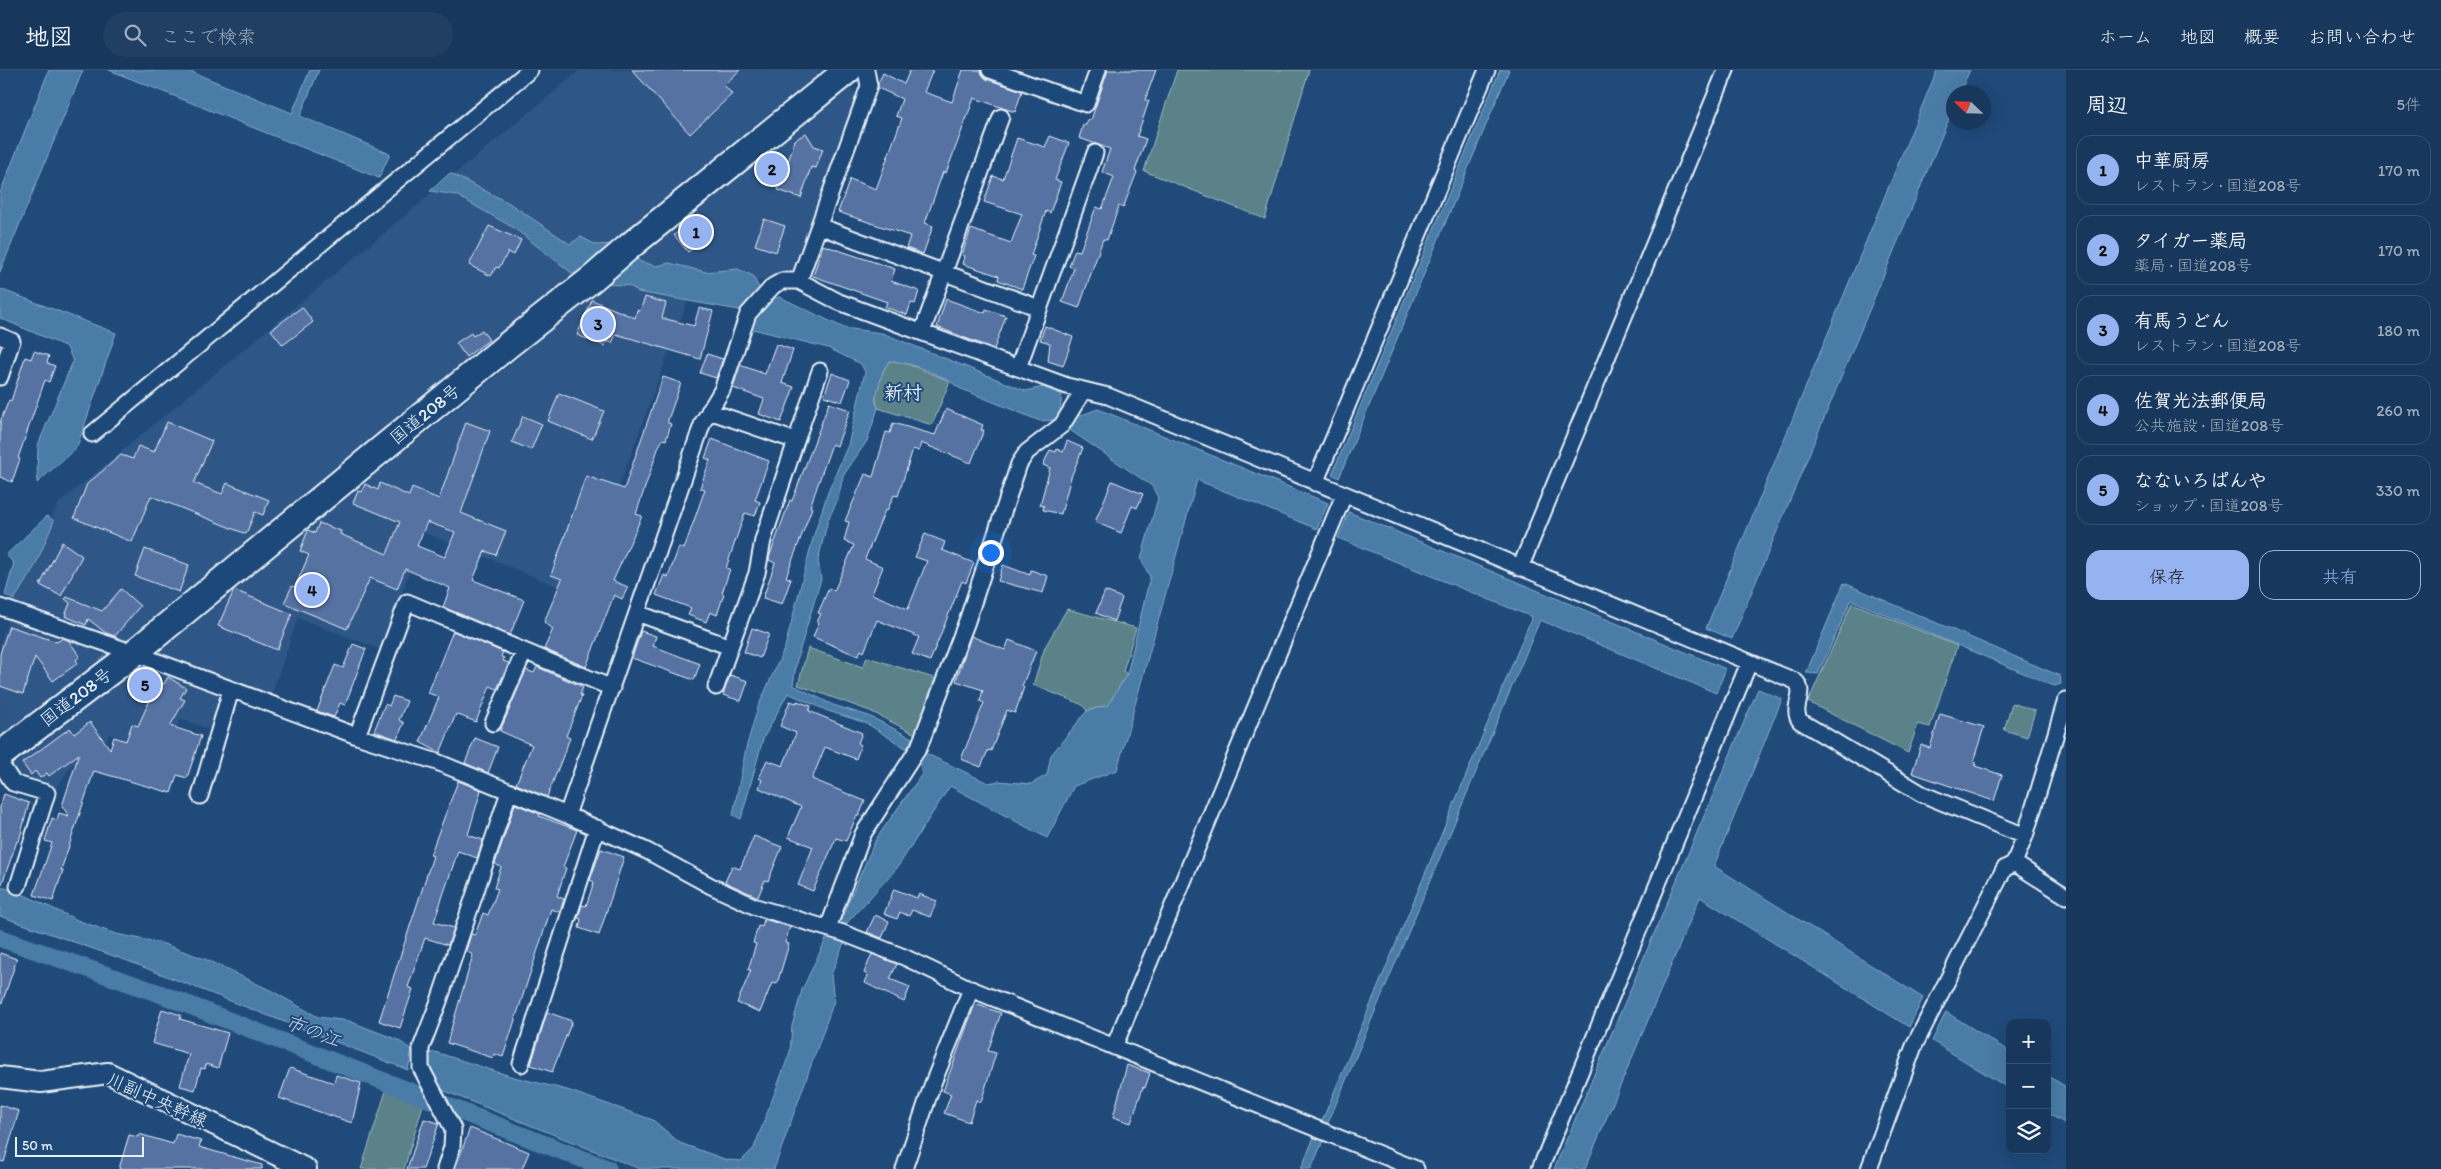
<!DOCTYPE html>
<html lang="ja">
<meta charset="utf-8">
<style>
:root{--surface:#17385c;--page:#203f62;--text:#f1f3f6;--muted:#9eacbb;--line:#365272;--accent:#95b2f1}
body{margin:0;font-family:Itim,"Klee One",sans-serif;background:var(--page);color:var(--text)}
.controls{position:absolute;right:15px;bottom:15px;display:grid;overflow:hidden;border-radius:10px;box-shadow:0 5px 20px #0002}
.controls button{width:45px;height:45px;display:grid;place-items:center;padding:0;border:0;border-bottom:1px solid var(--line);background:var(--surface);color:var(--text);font:25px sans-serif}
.compass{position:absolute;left:1946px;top:15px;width:45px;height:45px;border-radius:50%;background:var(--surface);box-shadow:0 5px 20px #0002;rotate:293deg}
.scale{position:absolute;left:15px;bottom:12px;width:129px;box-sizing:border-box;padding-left:5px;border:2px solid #e8f1f8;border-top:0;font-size:14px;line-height:18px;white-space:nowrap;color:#e8f1f8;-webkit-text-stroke:4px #1f4a7a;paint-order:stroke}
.you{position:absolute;left:990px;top:482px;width:18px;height:18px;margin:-12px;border:4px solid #fff;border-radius:50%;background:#1a73e8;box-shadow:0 0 0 8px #1a73e833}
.badge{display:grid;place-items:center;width:32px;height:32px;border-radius:50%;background:var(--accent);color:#111;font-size:16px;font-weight:700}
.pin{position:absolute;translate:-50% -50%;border:2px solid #fff;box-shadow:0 1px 5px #0006}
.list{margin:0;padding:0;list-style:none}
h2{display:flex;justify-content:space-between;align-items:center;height:65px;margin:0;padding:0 20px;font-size:21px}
h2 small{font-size:16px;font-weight:400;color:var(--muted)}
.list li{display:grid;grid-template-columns:32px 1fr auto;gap:15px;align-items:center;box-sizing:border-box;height:70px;margin:0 10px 10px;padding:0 10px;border:1px solid var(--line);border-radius:15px}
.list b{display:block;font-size:19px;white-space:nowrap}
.list p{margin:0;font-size:16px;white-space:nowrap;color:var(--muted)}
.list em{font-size:16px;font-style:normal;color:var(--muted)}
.actions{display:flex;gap:10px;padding:15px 20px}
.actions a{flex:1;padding:11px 0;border:1px solid var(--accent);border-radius:15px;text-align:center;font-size:18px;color:var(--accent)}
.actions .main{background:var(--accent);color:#111}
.icon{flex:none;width:28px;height:28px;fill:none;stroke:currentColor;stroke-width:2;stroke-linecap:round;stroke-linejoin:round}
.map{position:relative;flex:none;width:2066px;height:1099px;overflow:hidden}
header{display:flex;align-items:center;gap:30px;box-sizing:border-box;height:70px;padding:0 25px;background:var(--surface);border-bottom:1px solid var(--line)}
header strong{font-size:24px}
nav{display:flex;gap:28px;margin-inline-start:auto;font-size:18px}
.search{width:350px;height:45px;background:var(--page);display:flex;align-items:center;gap:12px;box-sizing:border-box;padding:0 18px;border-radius:28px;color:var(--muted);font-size:19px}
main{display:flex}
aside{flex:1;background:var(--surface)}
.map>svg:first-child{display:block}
.built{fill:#2f5686}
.green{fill:#5a8288;stroke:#a1bac0}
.water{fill:#497ba6;stroke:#89aac7}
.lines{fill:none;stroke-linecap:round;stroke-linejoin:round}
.canal{stroke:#497ba6;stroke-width:18}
.building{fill:#5572a3;stroke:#e8f1f8;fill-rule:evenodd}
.street-casing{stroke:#e8f1f8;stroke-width:19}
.secondary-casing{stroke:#e8f1f8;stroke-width:24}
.highway-casing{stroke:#e8f1f8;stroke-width:30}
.street{stroke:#1f4a7a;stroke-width:15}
.secondary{stroke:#1f4a7a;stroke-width:20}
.highway{stroke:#1f4a7a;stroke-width:26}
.labels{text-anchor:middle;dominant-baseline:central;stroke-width:4;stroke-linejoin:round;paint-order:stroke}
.street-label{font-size:18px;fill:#e8f1f8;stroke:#1f4a7a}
.neighbourhood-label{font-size:19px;font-weight:bold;fill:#e8f1f8;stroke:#1f4a7a}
.water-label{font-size:19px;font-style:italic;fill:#d0dfec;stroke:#1f4a7a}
</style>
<header>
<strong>地図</strong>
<div class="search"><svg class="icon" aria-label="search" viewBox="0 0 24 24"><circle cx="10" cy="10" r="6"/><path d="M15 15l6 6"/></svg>ここで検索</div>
<nav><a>ホーム</a><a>地図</a><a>概要</a><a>お問い合わせ</a></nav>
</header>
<main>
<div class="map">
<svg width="2066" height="1099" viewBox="0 0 2066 1099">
<rect width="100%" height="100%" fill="#1f4a7a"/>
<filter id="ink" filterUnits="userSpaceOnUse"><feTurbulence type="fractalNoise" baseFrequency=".02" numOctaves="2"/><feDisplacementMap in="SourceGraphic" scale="10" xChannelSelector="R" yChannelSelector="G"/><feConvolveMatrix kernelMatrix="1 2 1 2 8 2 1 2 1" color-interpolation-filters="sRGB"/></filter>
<g filter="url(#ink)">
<path class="built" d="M580 0H826L130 576 10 533 58 434Z
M849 17 861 26 796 206 692 219 579 525 423 462 382 580 298 548 266 641 237 631 226 665 180 649 167 688 109 664 97 699 73 694 56 718 20 707 12 696 471 327 632 192Z
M11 541 120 580 0 671V574Z"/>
<path class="green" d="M1177 0H1309L1265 149 1144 101Z
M889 291H900L950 311 932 355 878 338C872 324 881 304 889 291Z
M1852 533 1957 576 1930 657 1918 654 1908 683 1808 632Z
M1067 539 1136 558 1123 601 1127 604 1108 635 1087 641 1083 635 1033 615 1045 577Z
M808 578 863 597 867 587 940 610 917 665 870 641 798 615Z
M2012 633 2035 641 2027 667 2004 660Z
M386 1021 423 1035 404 1099H361Z"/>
<path class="water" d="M49 0H83L0 202V123Z
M109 0H187L292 43 310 0H319L300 46 390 84 379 108Z
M1500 0H1509L1339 408 1332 404Z
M1937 0H1970L1960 22H1954L1953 39 1732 569 1706 558Z
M450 103 509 133 570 174 581 167 596 175 615 174 641 192 657 196 669 193 706 202 738 199 753 206 758 216 772 229 780 227 844 258 882 263 1026 321 1043 317 1062 325 1060 340 1076 347 1098 339 1328 433 1317 459 1197 410 1117 700 1074 716 1047 768 950 716 897 798 845 855 840 851 876 769 922 704 919 689 923 682 988 713 999 711 1031 714 1047 705 1051 685 1087 641 1108 635 1127 604 1150 507 1141 489 1158 428 1152 416 1055 350 1040 351 959 318C944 305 908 291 889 291L883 301 875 330 878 338 867 371 843 406 838 429 828 450 818 490 821 509 797 589 793 615 833 635 869 646 912 668 907 679 866 653 828 641 788 623 763 669 741 749 733 745 746 678 758 637 785 577 813 468 828 422 848 375 865 302 861 294 828 278 753 259 752 251 739 240 638 222C629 212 619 217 608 213 599 210 591 205 582 201L573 204 514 158 456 125 430 121Z
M0 219 116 263 77 377 37 413 38 375 73 291 67 277 0 248Z
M1349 442 1726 599 1716 623 1540 550 1328 1053 1322 1051 1532 547 1338 468Z
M47 446 54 451 35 496 14 530 5 525 14 493 6 485Z
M1844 513 2060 606 2061 614 2054 616 1851 530 1818 604 1806 603Z
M1758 619 1782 629 1714 796 1923 928 1909 957 1700 827 1585 1099H1554Z
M0 817 16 821 77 850 116 864 161 873 205 889 272 921 318 947 349 951 398 970 412 980 408 1000 125 890 0 846Z
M838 866 845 870 831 905 834 931 774 1099H640L442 1020 428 996 429 984 435 982 510 1006 567 1020 653 1050 680 1073 727 1090 741 1091 754 1078 790 982 792 956 802 920 827 867Z
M1946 942 2010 982V1019L1932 971Z
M2047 1005 2066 1017V1054L2047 1043Z
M1314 1067 1323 1071 1311 1099H1301Z"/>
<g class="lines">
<path class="canal" d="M0 868 158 923 608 1099"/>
</g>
<path class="building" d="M632 0H740L724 15 732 24 690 64Z
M910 0H933L924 22 952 32 963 0H981L986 9 1022 21 1015 42 974 28 946 103 943 102 925 153 933 156 923 184 906 178 910 166 838 142 850 109 876 119 902 48 896 46 902 29 878 18V13L883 3 904 14Z
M1108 0H1156L1145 30 1149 31 1137 66 1146 69 1135 101 1137 102 1123 138 1119 136 1107 170 1103 169 1079 238 1062 232 1074 198 1069 196 1075 180 1080 181 1096 137 1102 139 1114 107 1102 102 1110 79 1079 68 1083 55H1086L1088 49 1091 50Z
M806 63 814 76 823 79 816 98 811 97 801 128 778 120 781 111 762 105 767 89 787 95 795 70Z
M1050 66 1069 73 1055 110 1061 112 1050 143 1046 141 1031 185 1034 186 1022 219 998 210 999 206 963 194 965 186 962 185 971 159 1011 173 1022 144 984 132 993 106 1003 109 1017 68 1045 77Z
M698 145 712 162 688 182 674 165Z
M764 149 785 156 776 182 755 175Z
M489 156 521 170 514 185 508 182 499 198 496 197 491 206 469 195Z
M823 175 895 199 891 211 919 221 915 234 911 233 907 245 885 237 887 232 813 206Z
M645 227 666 233 662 248 694 256 699 238 713 241 700 289 616 264 612 273 607 271 605 276 577 265 592 230 635 248 637 240 640 241Z
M946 229 985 243 986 239 1006 246 994 279 937 257Z
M302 237 313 252 283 275 271 260Z
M1045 256 1073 267 1063 296 1048 291 1050 273 1040 270Z
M482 260 489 270 466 287 456 273 471 263 473 266Z
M776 274 793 280 782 313 794 317 781 352 759 344 764 329 733 318 740 295 765 304Z
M34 281 49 286 47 293 55 296 49 312 45 310 18 388 20 389 12 412 0 407V352L9 330 11 331 25 287 31 289Z
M707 284 723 289 716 308 700 303Z
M832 303 850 310 842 332 824 326Z
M663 307 681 313 668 350V353L671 354 666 370 663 369 659 376 636 444 642 446 613 511 628 517 622 529 614 525 586 597 544 579 553 559 544 552 562 509 551 505 586 406 624 419Z
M559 323 604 341 592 369 548 351Z
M829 333 850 340 837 376 832 374 810 437 812 438 786 507 791 509 782 534 763 528 775 493 769 490V488L790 430 792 431Z
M946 339 983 355 981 360H984L971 393 921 373 919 381 913 379 898 426 894 425 887 441 885 440 865 489 883 497 872 524 908 539 927 491 915 487 925 464 945 472 942 480 974 493 966 513 962 511 930 591 912 584 919 567 877 550 864 582 861 580 858 586 813 567 819 552H817L821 544 818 543 829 518 834 521 854 475 844 471 849 452 845 451 865 404 873 407 886 362 890 363 893 353 935 365Z
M523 346 542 354 531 380 512 372Z
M167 352 212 371 194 413 222 424 227 413 269 430 263 445 255 442 246 464 151 426 132 472 74 448 87 414 121 385 133 389 138 376 154 382Z
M466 352 490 361 461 443 506 461 496 485 485 481 473 510 524 530 510 565 443 537 450 518 405 499 397 519 370 508 347 559 284 533 292 516 295 517 309 485 300 481 308 460 315 463 319 453 341 461 340 464 387 484 400 452 353 433 358 421 362 422 365 414 378 420 380 413 409 426 412 418 439 429ZM427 452 455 462 445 487 417 476Z
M712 369 769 391 755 430 760 432 755 446 745 443 726 498 730 499 722 523 724 524 717 545 710 542 706 552 688 545 691 538 656 525 664 505 668 507 679 477 684 479 705 419 700 418 710 390 705 388Z
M1067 371 1083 378 1071 407 1061 444 1043 440 1044 436 1040 435 1050 398 1043 395 1050 380 1056 382 1057 379 1063 382Z
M1112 411 1143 424 1137 438 1132 436 1121 463 1095 452Z
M62 472 82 486 61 526 40 515Z
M145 479 189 495 179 522 135 506Z
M1003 495 1030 505 1031 500 1048 506 1043 523 998 511Z
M121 519 140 536 115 566 106 563 88 549 86 555 65 546 70 533 65 529 67 527 102 541Z
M234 520 292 544 277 580 218 556Z
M1105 521 1122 528 1114 551 1096 543Z
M9 556 57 572 63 568 68 570 80 586 76 590 78 593 53 611 35 587 23 624 0 616V584Z
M752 558 769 564 760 588 744 582Z
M453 561 503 582 501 587 504 588 503 591 509 593 497 619 490 616 476 652 456 644 440 683 420 672 439 627 428 623Z
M641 561 656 566 653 576 700 594 694 610 632 588Z
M971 566 1005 580 1009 570 1036 581 1022 616 1024 617 1015 643 1007 640 991 681 988 680 981 697 961 689 984 633 980 631 983 620 956 611Z
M353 574 366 579 345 635 340 633 334 647 317 641 335 595 343 598Z
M537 597 583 617 580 625 582 626 566 666 570 668 547 727 516 714 532 675 500 661 526 600 534 603Z
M143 601 164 614 168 607 186 618 180 628 185 630 170 656 201 666 187 708 177 705 171 723 94 701 61 800H63L53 831 34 825 52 773 45 771 52 748 57 750 59 743 69 746 62 736 79 684 49 706 47 703 40 708 35 701 31 705 22 693 70 658 74 664 90 652 110 679 114 667 126 671 132 654 138 656 150 630 132 619Z
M730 605 748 611 741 631 723 625Z
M393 626 407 631 399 650 404 653 397 669 374 661 385 634 389 636Z
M790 631 797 633V631L811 636 809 641 862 663 858 673 861 675 856 689 825 677 812 709 865 731 859 746 857 745 846 771 836 768 813 821 798 815 813 777 788 767 801 737 759 718 762 710 759 708 767 690 783 696 796 663 780 656Z
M1940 644 1984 657 1973 692 1976 693 1975 696 2002 705 1994 731 1912 703 1921 675 1930 678Z
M475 668 498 677 488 703 465 693Z
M458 711 481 720 468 765 483 770 477 788 458 781 434 852 454 858 448 875 425 868 408 917 413 919 400 958 379 951 433 786 430 785Z
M4 724 29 733 19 771H17L2 814 0 813V737Z
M515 734 540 744 539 746 577 760 563 797 566 798 557 826 564 829 560 842 551 839 503 987 494 984 493 988 447 973 473 885 466 881 471 864 475 865 483 843 488 845 498 819 494 818 501 797 495 794Z
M754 766 782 777 768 811 765 810 758 827 725 812 732 796 740 799Z
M601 779 624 787 599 865 579 858 581 849 578 848 582 835 586 836 594 812 590 810Z
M894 819 917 828 919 824 937 831 930 847 912 840 909 846 900 842 897 849 884 844Z
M875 845 889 851 882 868 867 862Z
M764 849 790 857 785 873 789 874 777 914 772 913 760 942 737 933 751 900H748L756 874 753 873 758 856 762 857Z
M0 883 17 889 2 933H0Z
M872 884 897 894 890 909 910 917 904 932 865 913 868 905 864 903Z
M975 934 1001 943 988 981 996 983 981 1032 976 1030 969 1052 944 1043 951 1024 943 1021Z
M162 939 181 945 180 949 228 963 218 998 206 994 205 999 201 998 195 1020 180 1016 189 984 152 973Z
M547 942 572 951 552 1002 531 995Z
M1127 995 1150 1003 1145 1018 1143 1017 1131 1053 1113 1047Z
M290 998 334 1013 336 1005 361 1013 352 1053 279 1028Z
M0 1035 19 1041 4 1092 0 1091Z
M424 1049 439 1053 431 1077 423 1099H407Z
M470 1058 529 1082 522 1099H455Z
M139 1064 173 1074 176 1064 201 1071 199 1077 262 1095V1099H119L129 1065 138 1067Z"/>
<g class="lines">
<g class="street-casing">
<path id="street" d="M990 0 1086 34 1098 0
M819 156 1039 238
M799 211 869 16 866 0
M922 262 1001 47
M0 266 12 271 0 307
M1018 298 1095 83
M92 364 530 0
M796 371 820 301
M1315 413 1487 0
M1520 498 1726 0
M0 537 134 583 357 666 437 692 567 745 647 781 711 816 756 837 843 863 904 887 971 919 1416 1099
M637 543 730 577 757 503 763 470 796 371 709 341
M716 617 730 577
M493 653 524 582
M357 666 407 532 612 618
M0 693 13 713 47 723 18 816
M200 726 231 620
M567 745 703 352 722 320 748 244 773 216 782 211H799L839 232 1067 316 1108 326 1795 611C1808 622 1790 637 1800 651L1922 724 2025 766
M2014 793 2066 826
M828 858 863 764 919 677 967 551 1019 394 1027 382 1062 355 1083 321
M1114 977 1344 425
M521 994 597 758
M445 1099 452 1077 453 1059 421 998V978L439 931 509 722
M904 1099 933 1013 971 919
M1540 1099 1749 593
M1869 1099 1914 976 2004 799 2014 793 2025 766 2066 630"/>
</g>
<g class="secondary-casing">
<path id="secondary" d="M0 1007 41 1012 108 1003 306 1099"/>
</g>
<g class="highway-casing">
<path id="highway" d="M0 685 134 583 508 275 593 208 631 175 848 0"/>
</g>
<use href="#street" class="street"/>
<use href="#secondary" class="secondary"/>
<use href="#highway" class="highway"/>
</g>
</g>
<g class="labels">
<g class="street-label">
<text transform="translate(425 344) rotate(-39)">国道208号</text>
<text transform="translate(76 627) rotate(-37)">国道208号</text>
<text transform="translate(157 1030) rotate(24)">川副中央幹線</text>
</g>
<g class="neighbourhood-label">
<text x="903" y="322">新村</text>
</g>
<g class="water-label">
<text transform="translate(313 961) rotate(21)">市の江</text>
</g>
</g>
</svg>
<div class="controls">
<button>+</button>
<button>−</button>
<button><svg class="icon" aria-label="layers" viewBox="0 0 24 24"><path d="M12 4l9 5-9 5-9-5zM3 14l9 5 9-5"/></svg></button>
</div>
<svg class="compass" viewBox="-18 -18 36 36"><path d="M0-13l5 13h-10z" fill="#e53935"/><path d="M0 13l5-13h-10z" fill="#9eacbb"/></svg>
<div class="scale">50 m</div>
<div class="you"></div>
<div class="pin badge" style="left:696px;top:162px">1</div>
<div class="pin badge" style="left:772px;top:99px">2</div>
<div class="pin badge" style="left:598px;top:254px">3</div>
<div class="pin badge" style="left:312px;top:520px">4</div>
<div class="pin badge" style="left:145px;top:615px">5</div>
</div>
<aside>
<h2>周辺<small>5件</small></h2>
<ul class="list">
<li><span class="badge">1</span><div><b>中華厨房</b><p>レストラン · 国道208号</p></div><em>170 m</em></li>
<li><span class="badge">2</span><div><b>タイガー薬局</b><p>薬局 · 国道208号</p></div><em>170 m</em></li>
<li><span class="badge">3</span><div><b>有馬うどん</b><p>レストラン · 国道208号</p></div><em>180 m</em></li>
<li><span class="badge">4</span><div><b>佐賀光法郵便局</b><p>公共施設 · 国道208号</p></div><em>260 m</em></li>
<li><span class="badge">5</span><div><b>なないろぱんや</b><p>ショップ · 国道208号</p></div><em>330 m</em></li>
</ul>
<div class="actions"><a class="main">保存</a><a>共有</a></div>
</aside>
</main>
